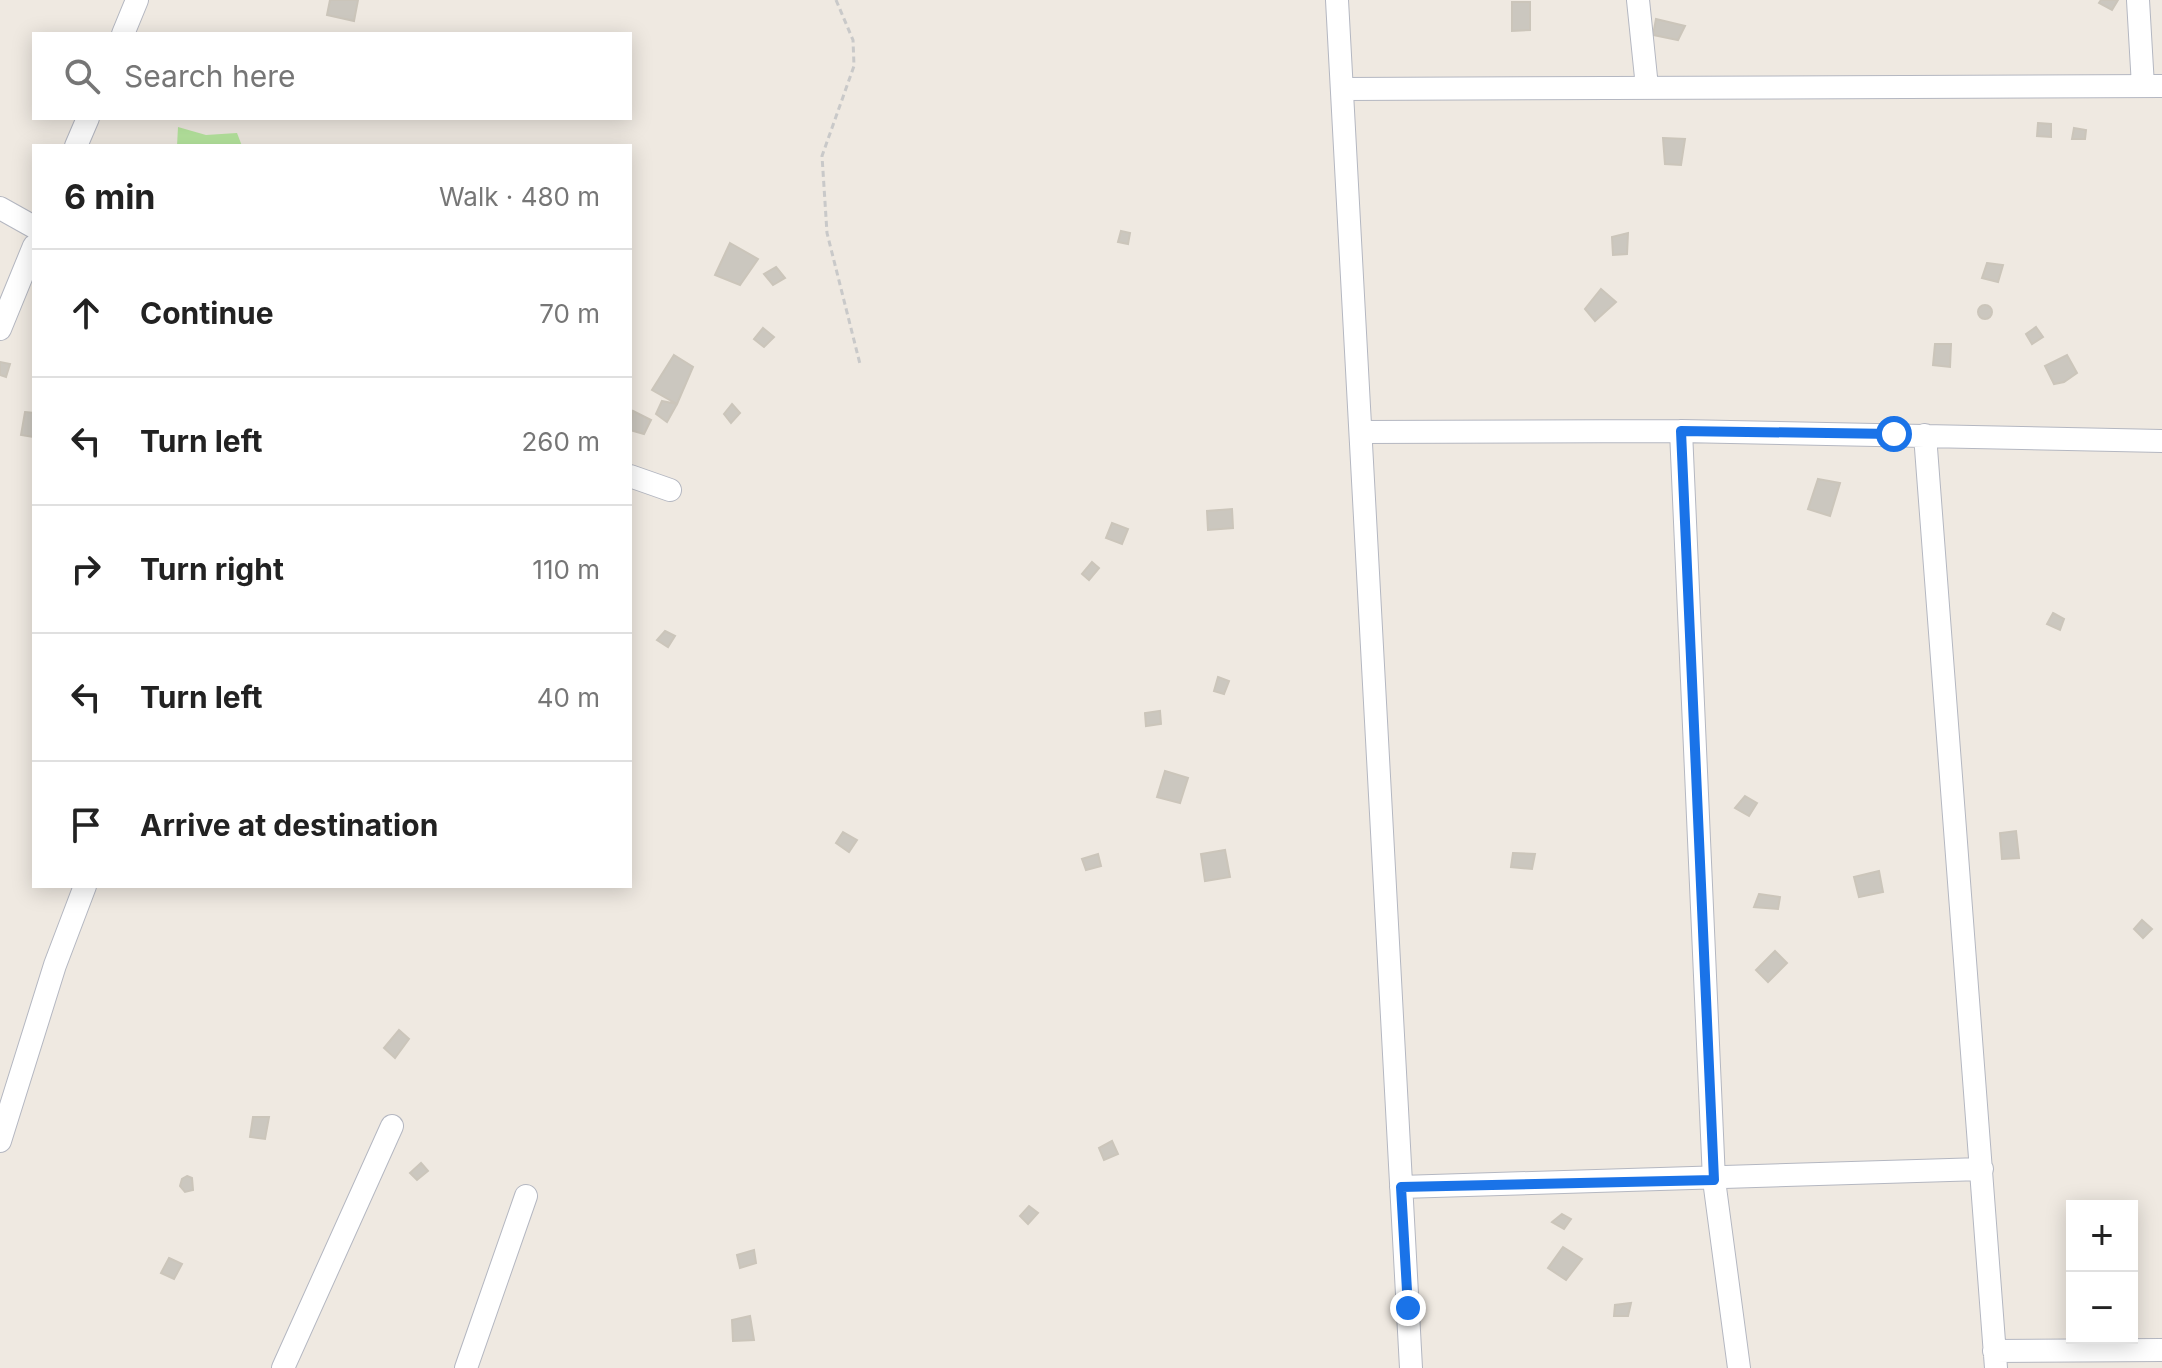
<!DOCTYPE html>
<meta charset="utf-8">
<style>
:root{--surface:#fff;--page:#f6f6f6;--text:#222;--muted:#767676;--line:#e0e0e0}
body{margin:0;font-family:Inter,sans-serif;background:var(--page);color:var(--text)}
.controls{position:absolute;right:24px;bottom:24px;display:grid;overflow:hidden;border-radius:0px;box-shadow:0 4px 20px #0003}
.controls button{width:72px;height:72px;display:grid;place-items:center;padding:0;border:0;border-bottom:2px solid var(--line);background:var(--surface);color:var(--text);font:40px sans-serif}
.stop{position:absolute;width:24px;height:24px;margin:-18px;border:6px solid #1a73e8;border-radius:50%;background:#fff}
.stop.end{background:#1a73e8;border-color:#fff;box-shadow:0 2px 8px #0008}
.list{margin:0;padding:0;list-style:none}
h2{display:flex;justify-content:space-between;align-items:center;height:104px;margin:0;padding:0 32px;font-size:34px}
h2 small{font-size:26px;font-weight:400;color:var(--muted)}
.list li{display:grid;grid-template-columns:52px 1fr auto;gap:24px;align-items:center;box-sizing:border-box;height:128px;padding:0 32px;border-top:2px solid var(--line)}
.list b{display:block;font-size:30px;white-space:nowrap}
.list em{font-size:26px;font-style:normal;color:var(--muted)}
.icon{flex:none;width:44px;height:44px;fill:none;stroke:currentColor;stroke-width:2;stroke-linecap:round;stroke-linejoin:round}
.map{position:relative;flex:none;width:2162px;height:1368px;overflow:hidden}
.search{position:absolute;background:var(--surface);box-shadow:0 4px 20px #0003;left:32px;top:32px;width:600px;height:88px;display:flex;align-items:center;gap:20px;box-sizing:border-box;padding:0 28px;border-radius:0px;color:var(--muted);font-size:30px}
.panel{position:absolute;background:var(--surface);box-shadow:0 4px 20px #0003;left:32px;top:144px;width:600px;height:744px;border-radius:0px}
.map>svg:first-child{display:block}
.green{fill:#b6e59e}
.building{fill:#cbc7bf;stroke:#cbc5ba;stroke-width:2}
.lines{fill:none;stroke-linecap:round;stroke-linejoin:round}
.minor-casing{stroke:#b4b7c1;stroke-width:24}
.path{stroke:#c9c9c9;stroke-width:3;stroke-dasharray:6 4;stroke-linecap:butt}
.minor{stroke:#fff;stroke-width:22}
.route{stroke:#1a73e8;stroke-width:10}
</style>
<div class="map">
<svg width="2162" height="1368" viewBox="0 0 2162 1368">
<rect width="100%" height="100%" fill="#efe9e1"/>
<path class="green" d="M178 127 206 135 237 133 242 146H177Z"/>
<path class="building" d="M330 0H358L354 21 327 15Z
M2101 0H2118L2112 10 2099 3Z
M1512 2H1530V30L1512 31Z
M1656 19 1685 26 1678 40 1653 35Z
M2038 123 2051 124V137L2037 136Z
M2074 128 2086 130 2085 139H2072Z
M1663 138 1685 139 1681 165 1665 164Z
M1121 231 1130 233 1128 244 1118 242Z
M1628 233 1627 254 1613 255 1612 237Z
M730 243 758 259 740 285 715 275Z
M1987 263 2003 265 1998 282 1982 278Z
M776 267 785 278 773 285 764 274Z
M1601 289 1616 302 1595 321 1585 309Z
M1978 312a7 7 0 1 1 14 0a7 7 0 1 1-14 0Z
M2036 327 2043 337 2032 344 2026 334Z
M763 328 774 337 764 347 754 339Z
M1935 344H1951L1950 367 1933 365Z
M674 355 693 367 677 404 652 390Z
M2067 355 2077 373 2064 382 2054 384 2045 366Z
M0 362 10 364 6 377 0 375Z
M662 401 677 404 667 422 656 414Z
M732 404 740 413 731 423 724 414Z
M633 411 651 420 644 434 630 430Z
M25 412 34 413V437L21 435Z
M1818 479 1840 483 1830 516 1808 509Z
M1232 509 1233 528 1208 530 1207 511Z
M1112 523 1128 529 1122 544 1106 538Z
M1092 562 1099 568 1089 580 1082 574Z
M2053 613 2064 619 2060 630 2047 624Z
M665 631 675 636 668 647 657 640Z
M1218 677 1229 681 1224 694 1214 691Z
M1160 711 1161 724 1146 726 1145 713Z
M1165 771 1188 778 1180 803 1157 797Z
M1745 796 1757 803 1749 816 1735 808Z
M2016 831 2019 858 2002 859 2000 833Z
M843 832 857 840 849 852 836 843Z
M1225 850 1230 877 1205 881 1201 854Z
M1513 853 1535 854 1532 869 1511 867Z
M1098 854 1101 866 1086 870 1082 859Z
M1879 871 1883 892 1859 897 1854 877Z
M1759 894 1780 897 1778 909 1754 907Z
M2142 920 2152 929 2143 938 2134 929Z
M1775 951 1787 963 1768 982 1756 970Z
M399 1030 409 1039 395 1058 384 1048Z
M253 1117H269L265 1139 250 1137Z
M1112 1141 1118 1154 1104 1160 1099 1148Z
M421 1163 428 1171 417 1180 410 1173Z
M187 1176 192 1178 193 1190 185 1192 180 1186 182 1179Z
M1029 1206 1038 1213 1028 1224 1020 1216Z
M1562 1214 1571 1219 1564 1229 1552 1222Z
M1563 1247 1582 1259 1566 1280 1548 1268Z
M754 1250 756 1263 740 1268 737 1255Z
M169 1258 182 1264 174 1279 161 1273Z
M1631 1303 1628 1316H1614L1615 1305Z
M750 1316 754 1340 733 1341 732 1320Z"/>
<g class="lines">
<g class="minor-casing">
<path id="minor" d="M1337 0 1411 1368
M1638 0 1647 87
M2138 0 2143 86
M123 34 137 0
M1343 89 2162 86
M76 146 88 118
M0 208 34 227
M0 329 34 246
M1681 431 1714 1180 1739 1368
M1361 432 1681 431 2162 441
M1925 435 1996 1368
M630 476 670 490
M0 1141 55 965 85 886
M1401 1187 1982 1169
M1994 1351 2162 1350
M283 1368 392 1126
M466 1368 526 1196"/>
</g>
<path class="path" d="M836 0 853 40 854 66 822 156 827 233 860 364"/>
<use href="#minor" class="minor"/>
</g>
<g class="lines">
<path class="route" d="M1408 1308 1401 1187 1714 1180 1681 431 1894 434"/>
</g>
</svg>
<div class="controls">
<button>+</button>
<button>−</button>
</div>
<div class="stop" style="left:1894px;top:434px"></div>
<div class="stop end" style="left:1408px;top:1308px"></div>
<div class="search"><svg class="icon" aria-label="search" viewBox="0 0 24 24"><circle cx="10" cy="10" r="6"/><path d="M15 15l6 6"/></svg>Search here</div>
<section class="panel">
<h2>6 min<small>Walk · 480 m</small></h2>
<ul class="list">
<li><svg class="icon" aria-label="ahead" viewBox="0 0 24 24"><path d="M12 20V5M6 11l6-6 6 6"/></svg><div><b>Continue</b></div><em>70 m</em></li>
<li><svg class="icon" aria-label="left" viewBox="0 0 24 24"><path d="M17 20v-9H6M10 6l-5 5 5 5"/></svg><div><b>Turn left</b></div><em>260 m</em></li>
<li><svg class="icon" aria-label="right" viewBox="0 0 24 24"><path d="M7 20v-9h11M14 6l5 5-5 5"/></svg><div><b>Turn right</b></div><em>110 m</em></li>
<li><svg class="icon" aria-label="left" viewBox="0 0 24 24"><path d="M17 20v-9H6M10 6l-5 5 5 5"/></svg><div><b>Turn left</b></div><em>40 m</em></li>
<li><svg class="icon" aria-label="arrive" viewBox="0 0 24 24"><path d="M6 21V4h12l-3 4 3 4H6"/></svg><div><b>Arrive at destination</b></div></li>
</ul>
</section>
</div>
